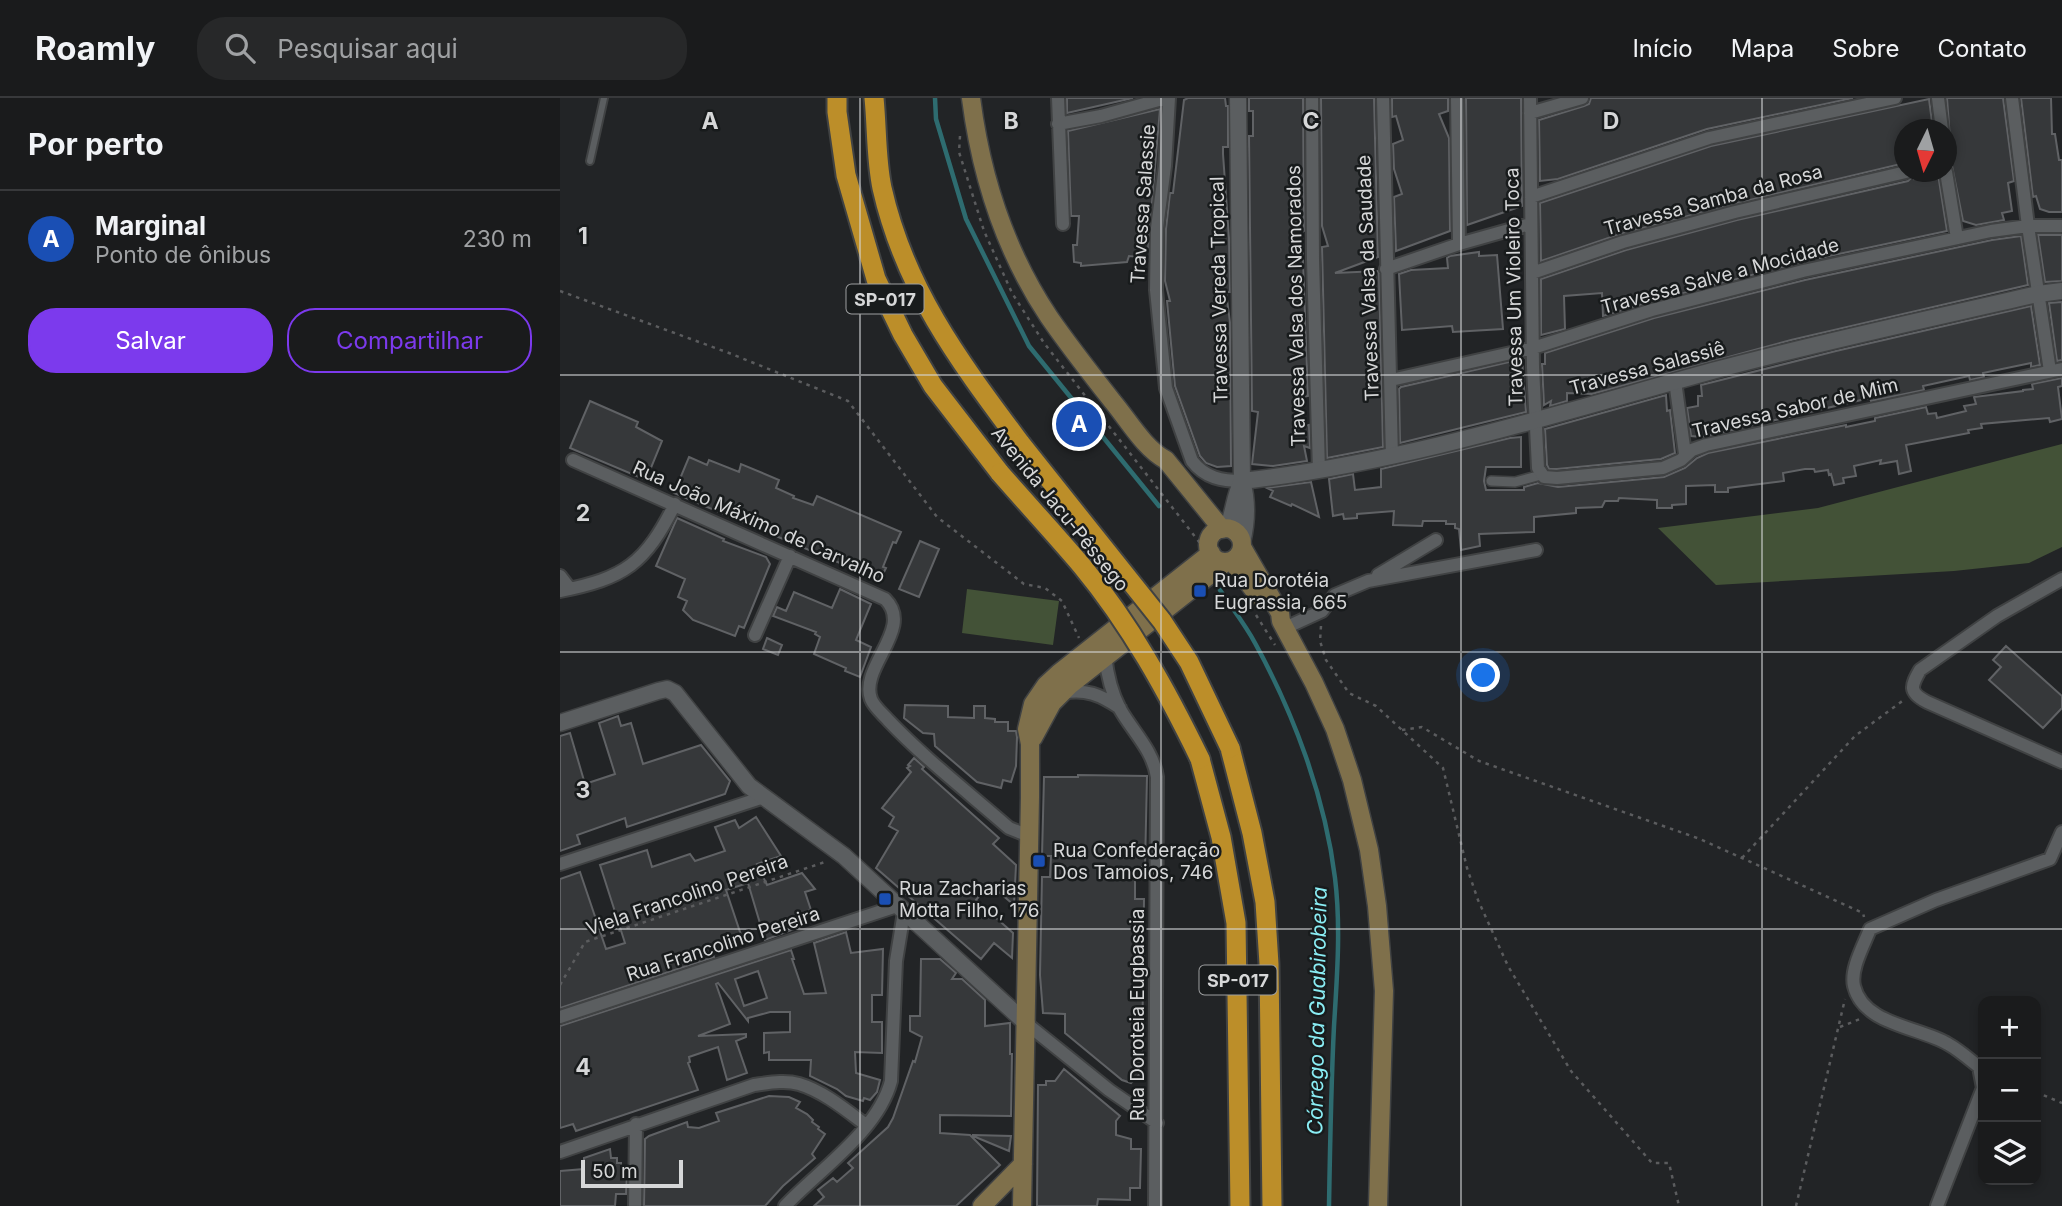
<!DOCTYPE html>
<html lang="pt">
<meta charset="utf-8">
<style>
:root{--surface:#1a1b1c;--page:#272829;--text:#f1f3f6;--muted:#9fa1a3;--line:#38393b;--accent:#7c3aed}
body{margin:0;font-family:Inter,sans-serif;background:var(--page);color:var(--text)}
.controls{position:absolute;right:21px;bottom:21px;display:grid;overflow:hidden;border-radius:14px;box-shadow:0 4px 10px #0003}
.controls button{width:63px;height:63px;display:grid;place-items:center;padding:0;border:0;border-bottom:2px solid var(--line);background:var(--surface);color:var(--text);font:35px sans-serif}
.compass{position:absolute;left:1334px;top:21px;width:63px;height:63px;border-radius:50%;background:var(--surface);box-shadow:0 4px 10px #0003;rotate:185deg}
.scale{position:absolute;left:21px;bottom:18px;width:102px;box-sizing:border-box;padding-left:7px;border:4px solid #d6d7d8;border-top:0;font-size:19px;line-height:24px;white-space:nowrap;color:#d6d7d8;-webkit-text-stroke:5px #181b1c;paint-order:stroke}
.you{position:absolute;left:924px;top:578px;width:24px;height:24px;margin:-18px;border:5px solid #fff;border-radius:50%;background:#1a73e8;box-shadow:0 0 0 10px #1a73e833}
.badge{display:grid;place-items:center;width:46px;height:46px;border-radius:50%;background:var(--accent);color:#fff;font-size:23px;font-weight:700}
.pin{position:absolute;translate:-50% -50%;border:4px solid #fff;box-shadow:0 2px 7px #0006}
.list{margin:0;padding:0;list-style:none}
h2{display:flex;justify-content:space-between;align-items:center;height:91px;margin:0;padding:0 28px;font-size:30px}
h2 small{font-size:23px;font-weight:400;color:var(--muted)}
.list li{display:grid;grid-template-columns:46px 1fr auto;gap:21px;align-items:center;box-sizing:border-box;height:98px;padding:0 28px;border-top:2px solid var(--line)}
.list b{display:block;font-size:26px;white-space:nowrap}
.list p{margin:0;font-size:23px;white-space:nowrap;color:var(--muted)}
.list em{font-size:23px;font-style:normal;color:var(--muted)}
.actions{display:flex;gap:14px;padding:21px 28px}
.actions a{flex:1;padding:16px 0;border:2px solid var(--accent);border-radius:28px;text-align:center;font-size:24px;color:var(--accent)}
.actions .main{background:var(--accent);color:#fff}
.icon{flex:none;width:38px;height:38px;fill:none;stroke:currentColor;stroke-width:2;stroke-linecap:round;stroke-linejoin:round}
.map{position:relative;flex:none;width:1502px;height:1108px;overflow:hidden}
header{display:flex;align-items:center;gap:42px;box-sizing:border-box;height:98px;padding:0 35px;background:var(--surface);border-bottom:2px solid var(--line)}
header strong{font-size:33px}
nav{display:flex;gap:38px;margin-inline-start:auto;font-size:24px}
.search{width:490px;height:63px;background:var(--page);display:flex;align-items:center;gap:18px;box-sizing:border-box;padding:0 24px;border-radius:28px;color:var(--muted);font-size:26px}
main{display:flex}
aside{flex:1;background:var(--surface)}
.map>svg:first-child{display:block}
.green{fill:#435237}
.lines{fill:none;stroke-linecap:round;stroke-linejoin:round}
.stream{stroke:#2e6c70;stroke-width:4.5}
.building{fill:#36383a;stroke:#606265;stroke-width:2;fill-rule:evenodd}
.service-casing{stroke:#404243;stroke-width:10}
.pedestrian-casing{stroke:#404243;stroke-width:12}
.minor-casing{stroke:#404243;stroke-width:16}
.tertiary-casing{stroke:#404243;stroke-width:19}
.secondary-casing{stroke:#404243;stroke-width:21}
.trunk-casing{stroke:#404243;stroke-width:23}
.path{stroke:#5b5c5e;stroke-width:2.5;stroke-dasharray:3.5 5;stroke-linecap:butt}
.service{stroke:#5b5e60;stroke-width:6}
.pedestrian{stroke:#5b5e60;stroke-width:9}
.minor{stroke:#5b5e60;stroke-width:12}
.tertiary{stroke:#5b5e60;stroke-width:16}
.secondary{stroke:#7f704b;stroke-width:18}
.trunk{stroke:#bc8e29;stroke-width:19}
.trunk-bridge-casing{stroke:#404243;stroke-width:23;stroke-linecap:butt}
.trunk-bridge{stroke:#bc8e29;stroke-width:19}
.grid{fill:none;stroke:#d6d7d8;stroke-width:2;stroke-opacity:0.55}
.transit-dot{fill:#1a4fb4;stroke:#181b1c;stroke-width:2.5}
.labels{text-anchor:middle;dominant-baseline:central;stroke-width:5;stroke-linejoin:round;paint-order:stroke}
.shield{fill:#181b1c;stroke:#9d9fa0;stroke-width:2}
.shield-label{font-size:18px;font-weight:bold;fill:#d6d7d8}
.street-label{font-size:19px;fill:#d6d7d8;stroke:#181b1c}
.poi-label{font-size:19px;fill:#d6d7d8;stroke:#181b1c;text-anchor:start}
.water-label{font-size:21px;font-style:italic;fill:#8aedf4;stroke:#181b1c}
.grid-label{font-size:23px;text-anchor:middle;font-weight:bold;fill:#d6d7d8;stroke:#181b1c;stroke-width:5;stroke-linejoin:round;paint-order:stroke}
</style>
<header>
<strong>Roamly</strong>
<div class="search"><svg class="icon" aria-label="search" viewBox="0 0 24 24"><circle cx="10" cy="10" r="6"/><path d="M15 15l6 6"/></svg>Pesquisar aqui</div>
<nav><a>Início</a><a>Mapa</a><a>Sobre</a><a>Contato</a></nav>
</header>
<main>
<aside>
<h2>Por perto<small></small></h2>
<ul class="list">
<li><span class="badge" style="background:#1a4fb4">A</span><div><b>Marginal</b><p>Ponto de ônibus</p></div><em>230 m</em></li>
</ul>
<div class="actions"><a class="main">Salvar</a><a>Compartilhar</a></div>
</aside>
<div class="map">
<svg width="1502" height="1108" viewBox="0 0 1502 1108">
<rect width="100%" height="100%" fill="#222426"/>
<path class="green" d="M1502 346V449L1469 465 1394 473 1156 487 1098 430 1258 410Z
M407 491 499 503 493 547 402 535Z"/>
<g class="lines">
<path class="stream" d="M375 0 376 21 406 121 469 248 599 408
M660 492C671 509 685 526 695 545 734 616 765 699 775 780 781 829 777 879 774 928 771 988 770 1048 769 1108"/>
</g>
<path class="building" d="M507 0H573L507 15Z
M628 0H665L666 8H668V49H663V56L669 140 670 194H666L670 224 671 368 657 369 646 365 640 358 615 288 607 203H610L605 183 606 131 610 95H613L624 2Z
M689 0H743L744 133 742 134 748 298 738 300 742 328 749 327 750 350 744 348 747 363 713 368 692 366 698 314 692 313 689 38H693V13H689Z
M761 0H814L818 159 775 175 818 173 819 175 823 349 767 360 762 149 768 148 762 128Z
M832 0H888V13L879 16 889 40 890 133 836 153 834 99 842 96 834 71 833 46 843 42 836 18 832 19Z
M906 0H961L962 108 907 127Z
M1031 0H1293L1147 31 998 81 980 83 979 22 1024 8 1029 6Z
M1387 0H1443L1454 83 1448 85 1452 113 1442 115 1444 122 1416 127 1403 123 1392 68Z
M1461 0H1491L1492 36H1495L1499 62H1502V114H1489L1480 111 1476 98 1473 99Z
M1369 1 1373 32H1345V65L1173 106 1060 136 981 163 980 105 1151 48Z
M600 11 588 151 579 149V159L569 158 567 164 521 168V165L514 164 513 147H517L519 118H511L508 33Z
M1378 76 1387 133 1241 164 1090 204 1043 218 1042 195 1004 198 1005 231 981 237V181L1066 152 1177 122 1348 83 1353 78 1354 81Z
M1478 137H1502V183L1485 184Z
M1461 138 1468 187 1231 242 1032 296 1007 295V303L990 308 991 303 984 307 982 266H985V255L1094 220 1245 182 1432 142Z
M919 154V158L937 157 943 231 893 234 892 228 842 232 839 176 851 172 888 170 887 160 890 158Z
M1502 204V262L1497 263 1489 205Z
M1471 208 1480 267 1471 269V265L1442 271 1423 275 1424 279 1410 282 1409 278 1363 288 1364 292 1311 303 1310 300 1142 339 1131 338 1127 310 1138 308V298H1142L1141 287 1276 253Z
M962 261 966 314 840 345 839 291 841 289Z
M1502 280V288L1498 289 1502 321 1490 324 1489 320 1421 326 1422 330 1408 332 1409 335 1346 347 1351 373 1339 376 1337 363 1320 366 1321 362 1294 368 1296 378 1283 380 1284 385 1274 387 1271 376 1269 377 1268 372 1255 374 1254 371H1245L1223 375 1224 383 1168 390V394H1155V387L1126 388V406L1112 407V410H1097V402L1059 400 1058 403H1045L1042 409 1016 410V415L974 419V434L919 436 920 448 901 452 899 431 895 430V426H886V423H863L862 428 833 427 834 413 797 416V420L784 421 783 416 773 418 769 381 793 376 795 392 821 389V371L950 340 961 339V369H926L924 383 926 392H964V389L978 385 998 389 1104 379 1125 370 1137 360 1148 355 1286 327V329L1305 325 1315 323V320L1366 309 1368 316 1376 315 1377 320 1406 313 1404 308 1416 306 1414 299 1463 293V292L1473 291 1472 286Z
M1106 297 1107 313 1110 312 1115 355 1101 361 997 371H989L987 367 985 331Z
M30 303 78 324 76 329 102 343 86 382 10 350Z
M129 359 147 367 149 362 179 374 181 366 219 382 216 390 234 398 233 400 253 407 257 398 341 434 336 445 333 444 323 469 326 470 320 482 114 395Z
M751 384 759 419 732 406 731 408 710 399 713 393 707 390Z
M117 420 164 441 163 443 206 459 210 466 184 530 179 528 175 538 133 522 123 512 127 503 118 499 125 481 96 468Z
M360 443 379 451 359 499 339 491Z
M280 491 311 506 296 542 311 549 300 579 285 573 286 570 254 556 260 539 255 536 256 534 213 518 217 509 226 513 234 494 272 510Z
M207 540 222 547 218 557 203 551Z
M1446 548 1502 598V610L1483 630 1429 582 1441 569 1433 562Z
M345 607 388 608V619L414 620V608H425V620L435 621V624H448V633H456L457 639 456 668 451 684 443 682 441 690 417 684 375 648 374 636 363 635 344 620Z
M58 618 61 628 71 625 83 666 141 647 170 683 165 696 67 729 65 720 17 737 20 746 0 753V638L10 635 25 686 55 676 39 625Z
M354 660 364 669 362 671 439 740 433 746 456 767 454 807 429 786 416 802 453 835 452 860 434 845 421 861 316 770 338 733 329 728 334 719 322 710 351 674 347 670 350 668 348 667Z
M518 677 587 678 585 769H576L575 778V801H584L582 965 581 975 571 985 562 982 505 935V916L483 915 480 877 482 779H490L491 758H482L484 679H518Z
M196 719 221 758 197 766 207 787 242 775 255 791 245 794 251 812 241 815 245 827 205 842 188 785 166 792 181 837 150 848 154 859 0 910V781L20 774 46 851 65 845 40 767 87 752 92 769 130 756 135 763 165 753 155 729 175 722 179 730Z
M286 834 291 855 323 851 322 897H312V924H322V955L295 954 296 975 320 982 317 994 310 1002 304 1000 303 1003 286 998 277 991 250 978 251 962H209V954L204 955V935L230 934V914H210L188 920V923L158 885 156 886 170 926 138 938 186 936V939L176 943 187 975 167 982 158 949 129 959 130 964 128 965 138 992 16 1033 13 1026 0 1030V928L231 852 234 861H232L244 896 266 895 254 845ZM198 873 207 900 184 908 175 881Z
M361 861H380L396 875 392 881H402L425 902V928L450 925V956H452L451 1018 380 1017V1035L410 1037 440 1067 396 1108H254L264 1099 258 1092 273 1080 277 1084 293 1070 288 1065 328 1029 333 1020 353 963 355 964 362 939 350 933V918H360Z
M504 971 560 1018 556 1023V1037L571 1041V1051H581L580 1090H570V1102L538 1101 537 1108H477L478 987H486V983H495Z
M209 998 229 999 240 1004 236 1010 247 1016 253 1022 252 1024 259 1029 258 1031 265 1036 252 1056 255 1060 223 1088 205 1108H84L85 1041 89 1038 127 1024 128 1029 139 1030 159 1023 156 1015Z
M413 1037 451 1038 449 1053 413 1038Z
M50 1051 51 1060H57V1065H61V1076H67L66 1096H56L55 1108H0V1073L24 1071V1060Z"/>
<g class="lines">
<g class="service-casing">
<path id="service" d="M30 63 44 0"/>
</g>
<g class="pedestrian-casing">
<path id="pedestrian" d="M931 383 955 384 981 377"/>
</g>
<g class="minor-casing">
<path id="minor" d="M498 0 503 126
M609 0 605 68 597 130 596 192 606 290 632 363C645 380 662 383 682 383
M752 0 753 162 759 373
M823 0 832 359
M897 0 899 146
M970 0 973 269 978 370 984 379 997 380 1103 370 1121 362 1132 352 1146 347 1502 271
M1378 0 1382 32
M1452 0 1468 128 1490 273
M970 15 1022 0
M498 26 541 18 606 0
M1386 74 1397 140
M971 99 1149 40 1335 0
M826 171 899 146 970 126
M972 175 1063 144 1175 114 1346 74
M831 282 973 250 1092 212 1243 173 1431 133 1468 128H1502
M1115 283 1125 356
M13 362 325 501C355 530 299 569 311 601 314 609 323 616 328 622 365 661 409 695 449 730L469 738
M818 477 876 442
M0 478 10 491
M1502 481 1437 518 1360 572C1351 588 1348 594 1367 604L1502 664
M0 493C65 480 85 466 115 406
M725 530 762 513 775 497 808 483 976 452
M195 537 230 458
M545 557C547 576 551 594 560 611 573 634 593 652 597 679L595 1108
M502 595C525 590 541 597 560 610
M0 766 204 699
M0 919 337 808
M467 926 549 992 597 1025
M0 1054 194 987C209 985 225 982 239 986 263 993 286 1012 306 1027
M75 1108 76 1026
M225 1108C259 1072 318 1033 331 983L336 863 344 814
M1377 1108 1423 990 1419 969C1409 961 1399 952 1388 946 1360 929 1303 927 1294 888 1290 871 1304 847 1310 831L1376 802 1490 761 1502 734"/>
</g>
<g class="tertiary-casing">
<path id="tertiary" d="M678 0 682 383C688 404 687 424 682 445
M682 383C843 365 996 316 1152 273 1260 244 1369 221 1478 196L1502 193
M667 431C674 415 674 398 682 383
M0 625 98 593 107 591 115 595 189 688 284 758 467 926"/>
</g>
<g class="secondary-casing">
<path id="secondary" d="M411 0C421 78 445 153 489 219 509 248 531 276 553 304 569 323 584 350 606 362L662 431
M648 447a17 17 0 1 1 34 0a17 17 0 1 1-34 0Z
M682 449 720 515 721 523 754 585 775 631 792 682 809 752 817 808 824 893 818 1108
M672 463 702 503
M473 640 492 605 510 587 666 464
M422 1108 463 1066
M462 1108 470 699V646L467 631 473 606 486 587 499 575 651 455"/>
</g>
<g class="trunk-casing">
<path id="trunk" d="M277 0V14L286 77 316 181 343 237 373 288 440 375
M314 0C317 29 316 62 322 90 345 192 400 264 461 346
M670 650 692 735 705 804 709 866 712 1108
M640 661 661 739 676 825 680 1108"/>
</g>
<path class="path" d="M400 38 399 54 424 133 452 195 484 245 640 445
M0 193 169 255 288 303 377 419 464 486 485 490 502 503 519 540
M696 517 715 547
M761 528 760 543 766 562 789 595 816 608 883 670 907 770 918 802 948 868 1011 973 1092 1065H1109L1119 1108
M842 632 862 629 919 663 1140 741 1303 815 1304 819
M1182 760 1295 638 1345 601
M0 887 25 844 268 763
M1280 929 1300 921
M1476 994 1502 1005
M1236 1108 1285 901"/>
<use href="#service" class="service"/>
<use href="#pedestrian" class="pedestrian"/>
<use href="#minor" class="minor"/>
<use href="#tertiary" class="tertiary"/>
<use href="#secondary" class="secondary"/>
<use href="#trunk" class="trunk"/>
<g class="trunk-bridge-casing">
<path id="trunk-bridge" d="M461 346 602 523 629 564 670 650
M440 375C467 406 495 436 522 468 570 526 607 593 640 661"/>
</g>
<use href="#trunk-bridge" class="trunk-bridge"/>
</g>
<path class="grid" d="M300 0V1108M601 0V1108M901 0V1108M1202 0V1108M0 277H1502M0 554H1502M0 831H1502"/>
<g class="transit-dot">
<rect x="633" y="486" width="14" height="14" rx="3.5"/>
<rect x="472" y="756" width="14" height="14" rx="3.5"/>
<rect x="318" y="794" width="14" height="14" rx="3.5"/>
</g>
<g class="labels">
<g class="shield">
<rect x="286.5" y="186.5" width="77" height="29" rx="5"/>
<rect x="639.5" y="867.5" width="77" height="29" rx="5"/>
</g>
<g class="shield-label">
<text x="325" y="201">SP-017</text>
<text x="678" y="882">SP-017</text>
</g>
<g class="street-label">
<text transform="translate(1153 102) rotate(-15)">Travessa Samba da Rosa</text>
<text transform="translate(583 106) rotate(-86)">Travessa Salassie</text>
<text transform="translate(1160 178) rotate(-15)">Travessa Salve a Mocidade</text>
<text transform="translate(808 180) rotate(-92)">Travessa Valsa da Saudade</text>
<text transform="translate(954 189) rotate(-91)">Travessa Um Violeiro Toca</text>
<text transform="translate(659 192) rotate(-91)">Travessa Vereda Tropical</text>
<text transform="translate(736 208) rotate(-91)">Travessa Valsa dos Namorados</text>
<text transform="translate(1087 270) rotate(-15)">Travessa Salassiê</text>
<text transform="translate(1235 310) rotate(-13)">Travessa Sabor de Mim</text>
<text transform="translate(500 411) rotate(51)">Avenida Jacu-Pêssego</text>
<text transform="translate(199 424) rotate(24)">Rua João Máximo de Carvalho</text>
<text transform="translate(127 797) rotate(-19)">Viela Francolino Pereira</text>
<text transform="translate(163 846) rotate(-18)">Rua Francolino Pereira</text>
<text transform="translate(577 917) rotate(-90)">Rua Doroteia Eugbassia</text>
</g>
<g class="poi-label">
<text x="654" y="482">Rua Dorotéia<tspan x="654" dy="22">Eugrassia, 665</tspan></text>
<text x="493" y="752">Rua Confederação<tspan x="493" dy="22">Dos Tamoios, 746</tspan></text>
<text x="339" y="790">Rua Zacharias<tspan x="339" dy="22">Motta Filho, 176</tspan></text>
</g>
<g class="water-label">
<text transform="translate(757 913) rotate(-89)">Córrego da Guabirobeira</text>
</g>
</g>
<g class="grid-label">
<text x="150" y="31">A</text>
<text x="451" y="31">B</text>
<text x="751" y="31">C</text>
<text x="1051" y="31">D</text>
<text x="23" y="146">1</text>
<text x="23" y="423">2</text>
<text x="23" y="700">3</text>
<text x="23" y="977">4</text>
</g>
</svg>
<div class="controls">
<button>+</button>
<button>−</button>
<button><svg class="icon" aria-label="layers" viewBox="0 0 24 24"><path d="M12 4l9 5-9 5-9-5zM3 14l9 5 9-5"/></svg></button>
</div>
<svg class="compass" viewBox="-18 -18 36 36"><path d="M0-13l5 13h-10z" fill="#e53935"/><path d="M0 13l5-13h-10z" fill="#9fa1a3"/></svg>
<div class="scale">50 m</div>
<div class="you"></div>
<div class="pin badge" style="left:519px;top:326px;background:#1a4fb4">A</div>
</div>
</main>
